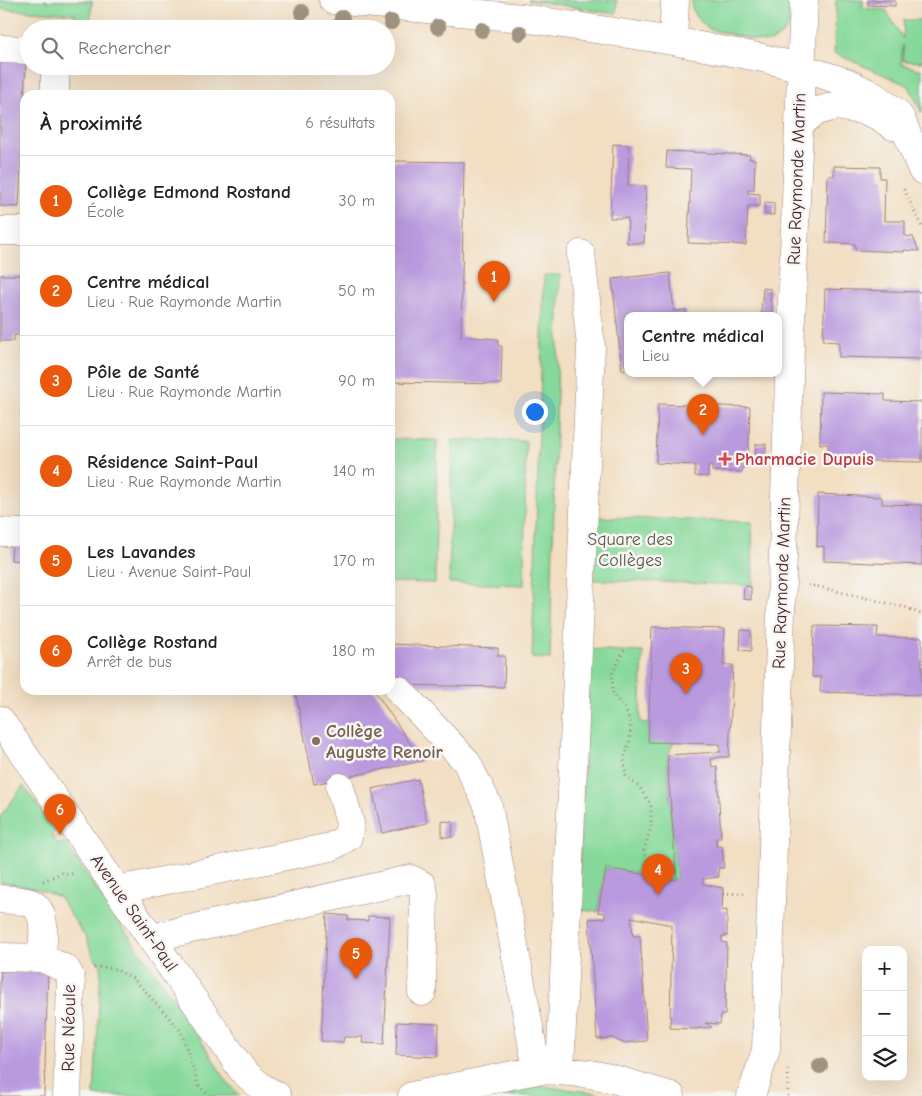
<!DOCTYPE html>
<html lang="fr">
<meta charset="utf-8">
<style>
:root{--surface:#fff;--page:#f6f6f6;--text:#222;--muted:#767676;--line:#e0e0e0;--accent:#ea580c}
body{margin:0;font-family:"Comic Neue",sans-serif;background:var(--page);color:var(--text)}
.controls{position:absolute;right:15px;bottom:15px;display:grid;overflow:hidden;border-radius:10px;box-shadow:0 5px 20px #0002}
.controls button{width:45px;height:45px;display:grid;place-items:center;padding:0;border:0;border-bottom:1px solid var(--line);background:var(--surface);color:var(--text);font:25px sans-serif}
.you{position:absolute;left:534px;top:411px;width:18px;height:18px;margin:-12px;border:4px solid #fff;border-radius:50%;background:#1a73e8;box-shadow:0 0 0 8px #1a73e833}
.badge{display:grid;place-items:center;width:32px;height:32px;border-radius:50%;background:var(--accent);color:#fff;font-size:16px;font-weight:700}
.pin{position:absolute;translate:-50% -41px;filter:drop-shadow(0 1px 2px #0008)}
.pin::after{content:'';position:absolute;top:26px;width:18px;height:15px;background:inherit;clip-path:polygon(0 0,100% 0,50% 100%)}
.popup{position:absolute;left:624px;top:312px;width:158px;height:65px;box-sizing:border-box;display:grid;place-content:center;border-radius:10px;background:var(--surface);filter:drop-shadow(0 1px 4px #0005);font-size:16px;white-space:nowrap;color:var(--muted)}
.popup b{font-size:19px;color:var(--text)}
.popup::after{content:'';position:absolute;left:50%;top:100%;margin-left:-10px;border:10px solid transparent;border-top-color:var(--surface)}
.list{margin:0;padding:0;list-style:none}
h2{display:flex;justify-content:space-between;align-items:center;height:65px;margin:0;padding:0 20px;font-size:21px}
h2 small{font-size:16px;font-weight:400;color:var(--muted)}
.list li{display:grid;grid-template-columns:32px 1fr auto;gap:15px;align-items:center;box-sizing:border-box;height:90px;padding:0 20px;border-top:1px solid var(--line)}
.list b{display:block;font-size:19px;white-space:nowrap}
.list p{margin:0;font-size:16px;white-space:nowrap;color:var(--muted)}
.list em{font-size:16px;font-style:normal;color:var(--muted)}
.icon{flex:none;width:28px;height:28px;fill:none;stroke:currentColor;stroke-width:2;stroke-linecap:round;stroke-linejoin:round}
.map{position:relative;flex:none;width:922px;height:1096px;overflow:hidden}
.search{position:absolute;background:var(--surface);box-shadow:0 5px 20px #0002;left:20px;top:20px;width:375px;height:55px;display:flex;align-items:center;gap:12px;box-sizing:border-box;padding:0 18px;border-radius:28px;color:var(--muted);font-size:19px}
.panel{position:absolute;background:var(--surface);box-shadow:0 5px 20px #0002;left:20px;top:90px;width:375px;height:605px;border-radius:15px}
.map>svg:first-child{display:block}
.green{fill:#86d99a;stroke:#687c62}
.building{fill:#b99ade}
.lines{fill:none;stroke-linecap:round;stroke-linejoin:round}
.minor-casing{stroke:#9e7e76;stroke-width:29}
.path{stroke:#9e7e76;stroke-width:3;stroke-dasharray:1 4;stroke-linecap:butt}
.minor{stroke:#fff;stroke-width:28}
.tree{fill:#a09481}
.health-dot{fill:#e0444e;stroke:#f6f6f2;stroke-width:2}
.education-dot{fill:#8d6e63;stroke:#f6f6f2;stroke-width:2}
.labels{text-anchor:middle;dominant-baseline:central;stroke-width:5;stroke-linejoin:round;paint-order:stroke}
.street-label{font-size:18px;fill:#4a1f2b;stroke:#f6f6f2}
.health-label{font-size:18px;font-weight:bold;fill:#be3a42;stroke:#f6f6f2;text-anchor:start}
.park-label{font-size:18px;fill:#5c574c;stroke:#f6f6f2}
.education-label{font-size:18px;font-weight:bold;fill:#785e54;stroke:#f6f6f2;text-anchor:start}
</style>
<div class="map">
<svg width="922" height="1096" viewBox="0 0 922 1096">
<rect width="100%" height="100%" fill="#f6f6f2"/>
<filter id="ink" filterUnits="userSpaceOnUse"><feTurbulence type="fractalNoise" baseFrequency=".02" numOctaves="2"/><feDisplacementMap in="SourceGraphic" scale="10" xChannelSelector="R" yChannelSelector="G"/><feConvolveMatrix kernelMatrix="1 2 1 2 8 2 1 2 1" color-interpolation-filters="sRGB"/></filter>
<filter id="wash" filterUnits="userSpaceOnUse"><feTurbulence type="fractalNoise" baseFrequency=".0096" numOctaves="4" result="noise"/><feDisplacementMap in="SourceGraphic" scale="20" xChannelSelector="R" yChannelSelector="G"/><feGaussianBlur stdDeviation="1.12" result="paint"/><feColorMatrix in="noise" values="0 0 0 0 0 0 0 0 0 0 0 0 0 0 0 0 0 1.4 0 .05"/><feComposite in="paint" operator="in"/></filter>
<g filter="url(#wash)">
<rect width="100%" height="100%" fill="#f2dec1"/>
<path class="green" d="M0 0 92 1 90 29H77L75 14 0 9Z
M528 0H617L616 14Z
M692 0H790L789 26 780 36 771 42H763L709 29 699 20 692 8Z
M836 0H863V8L886 10 903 39 904 20H922V62L903 61V45L901 64 922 70V113L909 86 834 53Z
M544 275H560L550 659 532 658Z
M390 439 437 440 435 583 390 582Z
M452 440 526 441 524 585 449 583Z
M596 517 752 522 753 585 594 580Z
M590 649 643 652 640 722 649 724 648 742 674 741 668 755V761L667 762 677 880 606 868 598 912 577 909Z
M23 786 56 830 51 834 59 845 65 842 108 907 186 1016 227 1082 240 1096H94L101 965 94 958 86 938 59 897 38 889 0 882V817Z
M539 1086 592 1092 603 1096H490Z"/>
<g id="blocks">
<path class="building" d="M868 0H895V6L868 5Z
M0 58 26 59 19 207 0 206Z
M613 144 629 145 628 185 646 186 644 243H627L628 218H610Z
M667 151 750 155 749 159H755L754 190H748V193L760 194V206H748L746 245 688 243 691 169 666 168Z
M390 161 464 162 461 336 498 339V346H502L501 384 390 382Z
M834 166 880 167V178H885L884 221H905V236L913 237 919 251 904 250V252L855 250V244L826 243 828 176H834Z
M765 202 774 203V215H765Z
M670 273 674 311 686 310 687 316H628V369L622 370 612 279Z
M0 275H25V335H14V341H0Z
M763 288 771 289 770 302H772V314L761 313Z
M825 289 922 292V359L839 357V342L823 341Z
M821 392 885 394V401L922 402V462L828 460V444H820Z
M658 404 750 407 748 467H743L742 472 712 471V465H708V477L695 476V465L656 463Z
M756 444H766V455H755Z
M818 494 882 497V504L922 505V565L824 561V546L817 547Z
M12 544H22V561L11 560Z
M744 586 751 587V600L743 599Z
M814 626 878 627 877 637 922 638V695L820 692 821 677H812Z
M652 627 725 629 723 665H733L729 757H720L711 759 712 767 717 766 721 838H716V846H722L724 868H718L719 877 703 879V884L723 888 722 911 727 910V936H722V942L727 943 725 1015H721L720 1024 705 1023 712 1027 695 1029 670 1028 672 925 631 917 633 936H640L647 1041 623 1043 612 1038 597 1039 589 919 605 918V913L598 912 606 868 677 880 667 761H668V755L720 752V744L648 742Z
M741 630 751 631V651L740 650Z
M390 644 498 648V656H505L504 687 390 685Z
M295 690H374L422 761 314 784Z
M418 779 427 823 382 833 372 789Z
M442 821 453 822 452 837H442Z
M327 914 348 916V920L368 921V916L390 917 384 1044 362 1043 363 1037H344L343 1042 321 1041Z
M1 971 48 972 44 1096H0V982Z
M397 1022 439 1024 438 1057 396 1055Z"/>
</g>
</g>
<g filter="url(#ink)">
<use href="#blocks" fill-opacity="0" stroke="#9e7e76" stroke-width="1"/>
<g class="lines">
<g class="minor-casing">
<path id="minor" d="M333 0 523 18 673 41 763 58 801 68 846 82 872 95 896 112 901 119 922 170
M673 41 675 0
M0 49 29 50
M53 66 55 72V95
M799 124 817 111 836 106 866 111 880 117 893 126
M0 231H25
M0 532 25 533
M399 690 466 761 488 805 537 1070
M0 720 243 1071 261 1087 277 1096
M118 890 331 847 348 837 350 823 340 787
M0 899C8 900 24 900 31 903 49 913 42 941 42 958
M151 938 411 879 422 885 424 894 422 992
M0 957 42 958 66 969 70 976 71 984 67 1096
M560 1071 591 347 581 254
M412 1096 537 1070 560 1071 590 1074 610 1078 671 1096
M751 1096 766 1050 790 350 804 0"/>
</g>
<path class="path" d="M904 189 922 227
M808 586H815L908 608 922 615
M624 650 612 674 613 695 624 707 631 723 630 740 624 759 626 776 640 788 651 805V827L644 850 647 859 660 874
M43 881 62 873 75 874
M723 894 746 893
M94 968 102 967 115 969 134 979 181 1031 199 1087 210 1096
M788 1096V1069
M920 1096 922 1095"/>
<use href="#minor" class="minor"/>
</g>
<g class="tree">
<circle cx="302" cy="12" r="8"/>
<circle cx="342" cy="18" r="8"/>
<circle cx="391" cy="22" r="8"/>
<circle cx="438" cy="27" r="8"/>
<circle cx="482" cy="30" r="8"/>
<circle cx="520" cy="33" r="8"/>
<circle cx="820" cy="1066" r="8"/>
</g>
</g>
<path class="health-dot" d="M722.5 451.5h5v5h5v5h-5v5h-5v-5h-5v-5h5z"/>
<circle class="education-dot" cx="316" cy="741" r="5"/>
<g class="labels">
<g class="street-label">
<text transform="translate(797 179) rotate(-88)">Rue Raymonde Martin</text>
<text transform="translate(782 583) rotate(-88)">Rue Raymonde Martin</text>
<text transform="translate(134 913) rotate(55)">Avenue Saint-Paul</text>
<text transform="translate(69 1028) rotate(-89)">Rue Néoule</text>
</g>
<g class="health-label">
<text x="735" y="459">Pharmacie Dupuis</text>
</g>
<g class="park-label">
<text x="630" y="539">Square des<tspan x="630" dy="21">Collèges</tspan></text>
</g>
<g class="education-label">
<text x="326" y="731">Collège<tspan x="326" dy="21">Auguste Renoir</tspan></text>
</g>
</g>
</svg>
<div class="controls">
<button>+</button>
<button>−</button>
<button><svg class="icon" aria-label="layers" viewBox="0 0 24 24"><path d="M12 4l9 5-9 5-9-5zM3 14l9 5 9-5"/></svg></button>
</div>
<div class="you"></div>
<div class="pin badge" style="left:494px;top:302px">1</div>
<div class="pin badge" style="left:703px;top:435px">2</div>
<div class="popup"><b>Centre médical</b>Lieu</div>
<div class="pin badge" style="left:686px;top:694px">3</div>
<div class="pin badge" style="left:658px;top:895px">4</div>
<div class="pin badge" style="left:356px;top:979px">5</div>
<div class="pin badge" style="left:60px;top:835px">6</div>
<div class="search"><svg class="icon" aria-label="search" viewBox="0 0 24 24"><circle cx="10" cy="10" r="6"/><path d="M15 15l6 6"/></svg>Rechercher</div>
<section class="panel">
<h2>À proximité<small>6 résultats</small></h2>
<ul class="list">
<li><span class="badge">1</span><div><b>Collège Edmond Rostand</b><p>École</p></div><em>30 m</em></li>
<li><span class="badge">2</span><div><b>Centre médical</b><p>Lieu · Rue Raymonde Martin</p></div><em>50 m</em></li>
<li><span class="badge">3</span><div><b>Pôle de Santé</b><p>Lieu · Rue Raymonde Martin</p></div><em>90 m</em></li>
<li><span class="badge">4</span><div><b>Résidence Saint-Paul</b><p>Lieu · Rue Raymonde Martin</p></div><em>140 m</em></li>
<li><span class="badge">5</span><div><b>Les Lavandes</b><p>Lieu · Avenue Saint-Paul</p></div><em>170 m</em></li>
<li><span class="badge">6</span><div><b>Collège Rostand</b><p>Arrêt de bus</p></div><em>180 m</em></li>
</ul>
</section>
</div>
